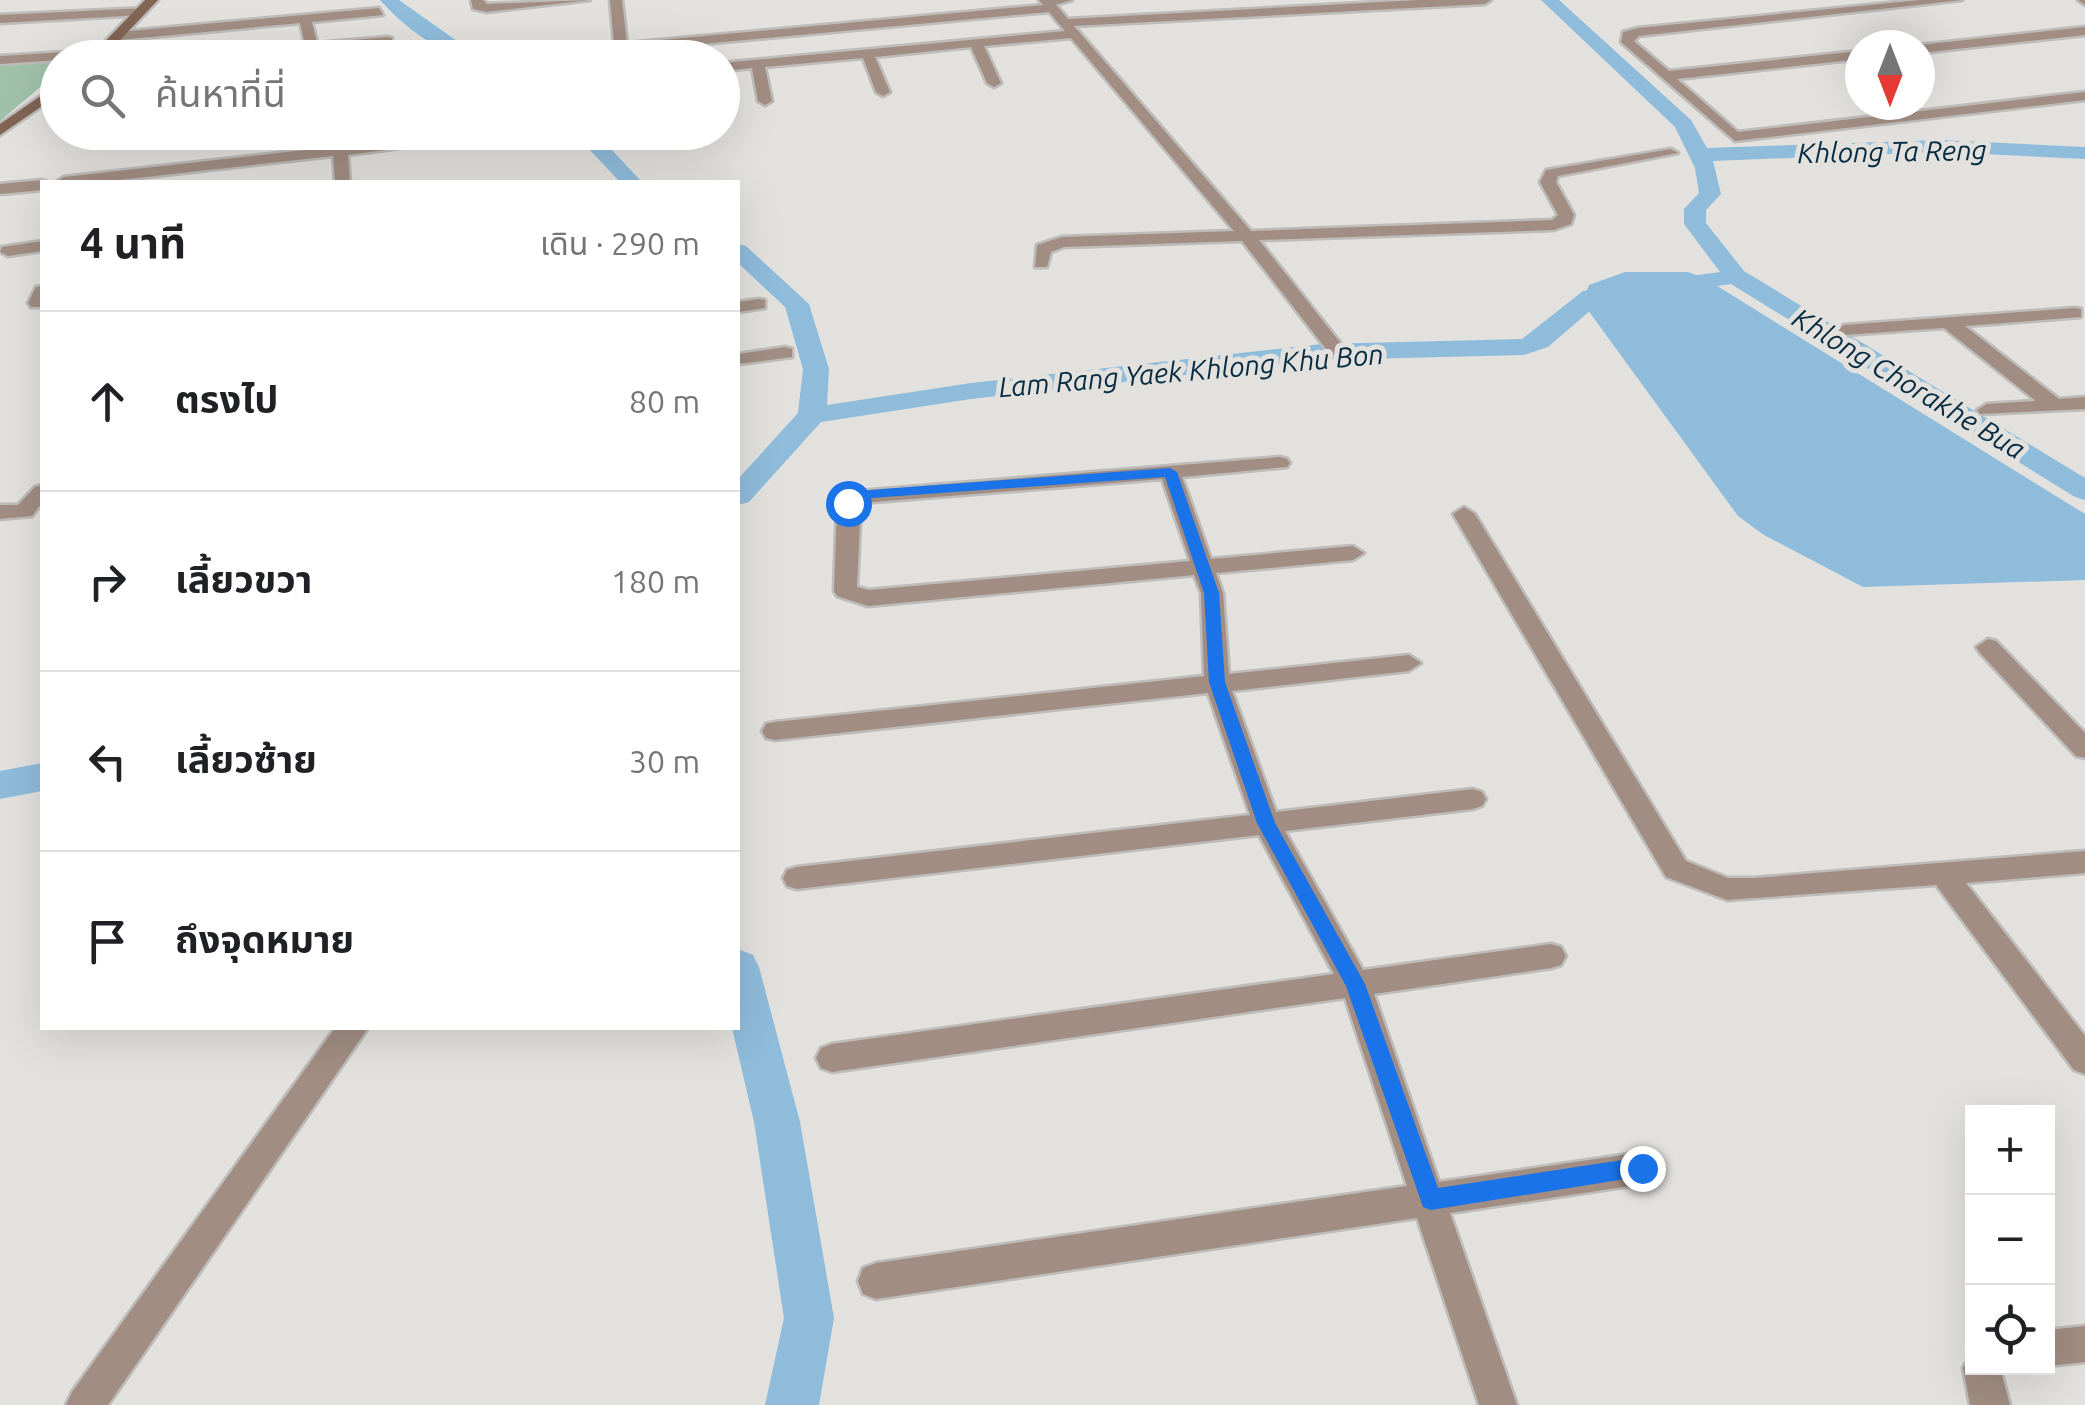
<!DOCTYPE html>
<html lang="th">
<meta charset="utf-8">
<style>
:root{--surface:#fff;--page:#f6f6f6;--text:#202124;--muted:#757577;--line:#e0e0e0}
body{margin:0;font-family:Ubuntu,"Noto Sans Thai",sans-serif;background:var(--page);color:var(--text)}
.controls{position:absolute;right:30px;bottom:30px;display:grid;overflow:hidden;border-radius:0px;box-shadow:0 10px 40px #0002}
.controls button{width:90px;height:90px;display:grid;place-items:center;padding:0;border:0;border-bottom:2px solid var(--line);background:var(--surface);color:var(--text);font:50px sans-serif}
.compass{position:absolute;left:1845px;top:30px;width:90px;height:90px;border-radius:50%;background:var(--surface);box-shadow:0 10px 40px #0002;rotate:180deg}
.stop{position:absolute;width:30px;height:30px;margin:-22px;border:8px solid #1a73e8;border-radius:50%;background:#fff}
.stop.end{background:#1a73e8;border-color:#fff;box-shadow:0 2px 10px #0008}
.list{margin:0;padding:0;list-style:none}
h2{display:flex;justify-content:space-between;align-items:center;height:130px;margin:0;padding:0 40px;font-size:42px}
h2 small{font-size:32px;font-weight:400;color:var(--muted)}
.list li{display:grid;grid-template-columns:65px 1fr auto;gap:30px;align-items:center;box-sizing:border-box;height:180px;padding:0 40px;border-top:2px solid var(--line)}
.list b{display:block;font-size:38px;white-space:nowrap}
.list em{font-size:32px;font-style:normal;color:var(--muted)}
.icon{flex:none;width:55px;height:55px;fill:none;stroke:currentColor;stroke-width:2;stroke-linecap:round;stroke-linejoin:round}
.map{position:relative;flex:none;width:2085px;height:1405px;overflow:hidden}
.search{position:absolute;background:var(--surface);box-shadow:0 10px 40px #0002;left:40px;top:40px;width:700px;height:110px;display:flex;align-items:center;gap:25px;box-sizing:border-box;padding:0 35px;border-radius:55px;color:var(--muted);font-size:38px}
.panel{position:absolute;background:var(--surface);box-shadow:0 10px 40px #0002;left:40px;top:180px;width:700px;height:850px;border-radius:0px}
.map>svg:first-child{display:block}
.green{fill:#a0c1a9}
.water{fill:#8fbcdb}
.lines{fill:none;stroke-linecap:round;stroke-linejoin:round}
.canal{fill:#8fbcdb;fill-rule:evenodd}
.service-casing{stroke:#bebcba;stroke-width:5}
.minor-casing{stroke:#bebcba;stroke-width:5}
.secondary-casing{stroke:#bebcba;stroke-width:5}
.service{fill:#a18d82;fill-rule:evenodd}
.minor{fill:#a18d82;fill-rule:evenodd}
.secondary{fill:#806454;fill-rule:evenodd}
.route{fill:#1a73e8}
.labels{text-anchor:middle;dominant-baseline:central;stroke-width:10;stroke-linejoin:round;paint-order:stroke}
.far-water-label{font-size:28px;font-style:italic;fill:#072c42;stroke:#e3e1de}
</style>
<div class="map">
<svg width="2085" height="1405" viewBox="0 0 2085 1405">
<rect width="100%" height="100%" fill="#e3e1de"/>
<path class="green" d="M57 58V73L0 121V62Z"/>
<path class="water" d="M1625 272H1688L1706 279 2085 514V580L1863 587 1764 535 1738 516 1582 302 1589 285Z"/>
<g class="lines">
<path class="canal" d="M380 0H399L481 58C443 58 405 28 380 0Z
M1541 0H1559L1691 120 1707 148 1941 140 2085 147V159L1941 152 1713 161 1721 194 1706 210V223L1744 271 2085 478V500L2075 497 1731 284 1599 303 1548 347 1524 355 1322 360 971 399 821 422 749 502 738 505V479L798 413 803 369 785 307 738 263V244L746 246 809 304 829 369 827 405 971 383 1322 344 1522 339 1583 291 1720 272 1684 224V209L1699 193 1695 168 1675 127Z
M573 132H595L642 182H620Z
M42 763V791L0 799V771Z
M738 949 753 955 759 967 800 1122 834 1318 819 1405H765L784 1318 754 1122 732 1028H738Z"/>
<g class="service-casing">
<path id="service" d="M1072 0 1048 7 1043 4 1053 0Z"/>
</g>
<g class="minor-casing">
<path id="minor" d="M471 0H483L487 4 590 0 487 12 473 9Z
M610 0H622L627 43 1043 5 1039 0H1052L1068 19 1418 0H1491L1485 4 1074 26 1251 231 1552 220 1558 215 1540 182 1546 170 1671 149 1678 153 1558 176 1556 182 1574 215 1571 224 1554 230 1259 240 1346 350 1337 356 1330 354 1242 241 1064 247 1051 252 1047 267H1035L1037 245 1062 237 1234 231 1071 38 984 46 1001 83 994 87 987 83 971 47 875 57 890 92 883 96 876 92 863 58 765 67 772 101 765 105 758 101 752 68 722 71V63L1065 31 1049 12 549 58 504 57 511 53 614 44Z
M1920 0H1962L1639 36 1634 41 1669 71 1860 51V59L1677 79 1738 132 2085 92V100L1735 141 1621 42 1623 32 1638 28Z
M2078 0H2085V5Z
M146 8 142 15 0 23V15Z
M379 8 383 15 312 22 317 43 387 37 392 38V44L316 53 305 45 300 23 119 40 113 36 119 32Z
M2085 27V35L1920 53V45Z
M99 50 104 51V57L0 64V56Z
M466 132H517L348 155 350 182H335L333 156 101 182H56L64 177Z
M42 180 48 182H42V190L0 194V184Z
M42 241V251L8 256 0 252 2 247Z
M42 286V307H31L28 303 36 287Z
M759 299 765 300V308L738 312V302Z
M2075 308 2081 309V317L1965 326 2059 399 2085 397V409L1980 414 1977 410 1987 404 2036 401 1944 328 1844 335 1835 330 1844 325Z
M785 347 792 349V357L738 364V354Z
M1280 457 1287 459 1290 463 1287 467 1182 477 1211 559 1353 546 1364 553 1353 560 1216 573 1223 593 1229 674 1409 655 1421 663 1409 671 1232 691 1276 812 1473 789 1482 792 1486 799 1482 806 1473 809 1285 831 1363 970 1551 944 1561 947 1566 956 1561 965 1551 968 1374 994 1439 1182 1643 1152 1655 1157 1660 1168 1655 1179 1643 1184 1450 1213 1517 1405H1479L1417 1218 876 1299 863 1294 858 1281 863 1268 876 1263 1407 1186 1345 998 832 1072 821 1068 816 1058 821 1048 832 1044 1334 974 1259 835 797 889 787 886 783 878 787 870 797 867 1250 815 1208 693 775 740 766 738 762 731 766 724 775 722 1204 676 1201 593 1194 575 868 606 837 596 834 591 837 503 847 492ZM1162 479 1190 561 869 590 857 587 861 503Z
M42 485V503L32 516 0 519V505H18L35 487Z
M1464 507 1475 514 1686 861 1728 878H1754L2085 851V873L1966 883 2085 1036V1074L2074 1070 1936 885 1727 900 1666 877 1453 514Z
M1988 639 1996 641 2085 733V758L2076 756 1980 653 1976 647Z
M335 1028H368L108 1405H66L72 1392Z
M2085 1326V1362L2048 1366V1330Z
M1972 1353V1368H2000L2010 1405H1970L1963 1368Z"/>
</g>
<g class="secondary-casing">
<path id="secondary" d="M145 0H158L103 58H89Z
M58 84V95L0 135V124Z"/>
</g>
<use href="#service" class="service"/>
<use href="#minor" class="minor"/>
<use href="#secondary" class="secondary"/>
</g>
<path class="route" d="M1170 468 1177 472 1219 593 1225 682 1275 823 1365 984 1438 1188 1642 1157 1650 1160 1653 1168 1650 1175 1431 1210 1423 1207 1346 986 1257 823 1209 682 1204 593 1165 477 871 498 848 507 841 503 869 490Z"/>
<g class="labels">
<g class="far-water-label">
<text transform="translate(1892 151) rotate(-1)">Khlong Ta Reng</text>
<text transform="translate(1191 370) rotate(-5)">Lam Rang Yaek Khlong Khu Bon</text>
<text transform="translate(1909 383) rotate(31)">Khlong Chorakhe Bua</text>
</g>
</g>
</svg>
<div class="controls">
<button>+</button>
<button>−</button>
<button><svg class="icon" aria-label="locate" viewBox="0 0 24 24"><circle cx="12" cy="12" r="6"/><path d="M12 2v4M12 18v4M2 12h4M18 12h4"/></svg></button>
</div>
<svg class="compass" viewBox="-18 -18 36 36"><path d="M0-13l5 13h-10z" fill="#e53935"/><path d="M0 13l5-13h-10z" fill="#757577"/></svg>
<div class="stop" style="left:848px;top:503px"></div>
<div class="stop end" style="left:1642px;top:1168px"></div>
<div class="search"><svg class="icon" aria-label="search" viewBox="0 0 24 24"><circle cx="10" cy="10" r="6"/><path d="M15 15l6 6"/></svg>ค้นหาที่นี่</div>
<section class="panel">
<h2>4 นาที<small>เดิน · 290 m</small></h2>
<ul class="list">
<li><svg class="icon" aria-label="ahead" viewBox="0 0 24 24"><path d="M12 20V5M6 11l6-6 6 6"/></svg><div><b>ตรงไป</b></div><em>80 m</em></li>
<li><svg class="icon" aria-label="right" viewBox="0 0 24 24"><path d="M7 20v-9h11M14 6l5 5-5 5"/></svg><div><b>เลี้ยวขวา</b></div><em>180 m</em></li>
<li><svg class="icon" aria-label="left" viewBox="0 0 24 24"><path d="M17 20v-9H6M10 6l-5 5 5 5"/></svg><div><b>เลี้ยวซ้าย</b></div><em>30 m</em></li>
<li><svg class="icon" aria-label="arrive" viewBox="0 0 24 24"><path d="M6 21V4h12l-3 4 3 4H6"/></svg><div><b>ถึงจุดหมาย</b></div></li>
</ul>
</section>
</div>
